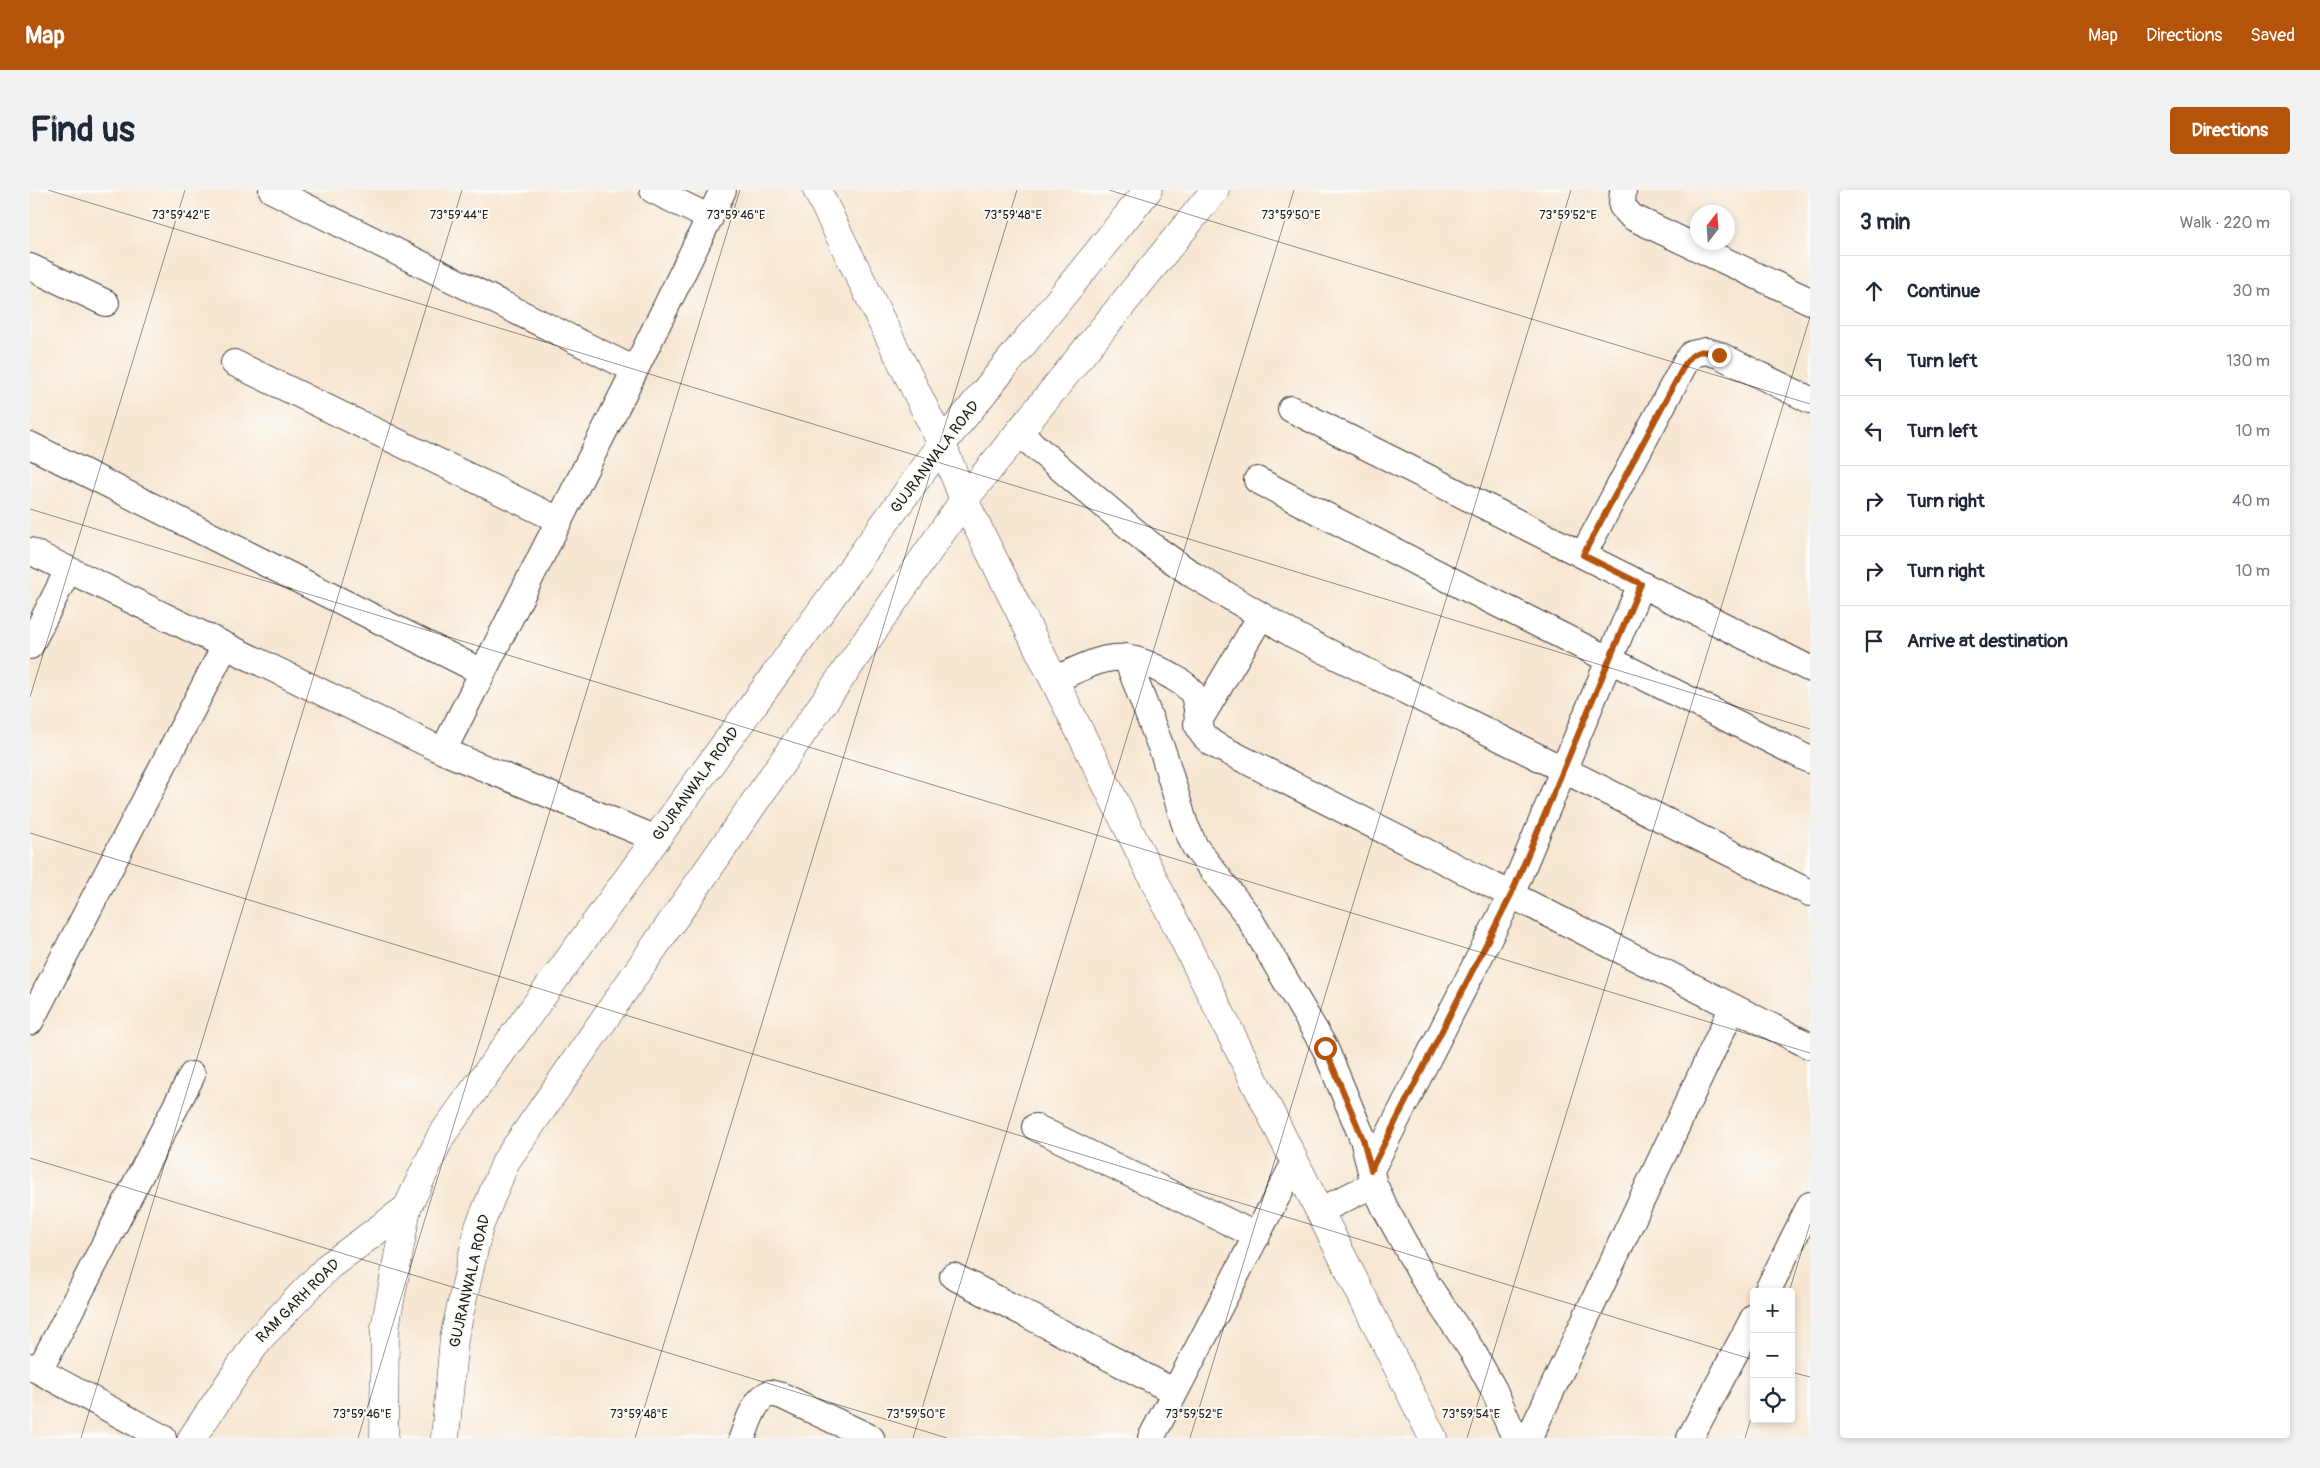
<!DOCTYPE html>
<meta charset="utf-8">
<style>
:root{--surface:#fff;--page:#f2f2f3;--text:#1f2937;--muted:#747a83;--line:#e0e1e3;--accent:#b45309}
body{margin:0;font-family:Pangolin,sans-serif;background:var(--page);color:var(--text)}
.controls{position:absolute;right:15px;bottom:15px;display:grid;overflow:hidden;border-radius:5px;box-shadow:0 2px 8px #0003}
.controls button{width:45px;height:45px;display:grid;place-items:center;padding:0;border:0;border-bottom:1px solid var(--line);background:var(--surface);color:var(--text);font:25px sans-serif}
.compass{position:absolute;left:1660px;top:15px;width:45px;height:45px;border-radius:50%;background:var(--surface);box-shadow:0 2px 8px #0003;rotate:17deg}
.stop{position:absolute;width:15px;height:15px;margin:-11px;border:4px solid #b45309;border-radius:50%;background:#fff}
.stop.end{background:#b45309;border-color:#fff;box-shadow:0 1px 5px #0008}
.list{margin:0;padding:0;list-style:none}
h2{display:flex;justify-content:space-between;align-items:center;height:65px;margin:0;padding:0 20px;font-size:21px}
h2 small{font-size:16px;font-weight:400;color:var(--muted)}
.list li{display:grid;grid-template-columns:32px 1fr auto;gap:15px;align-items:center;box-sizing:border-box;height:70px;padding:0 20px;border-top:1px solid var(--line)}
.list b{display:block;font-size:19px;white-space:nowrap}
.list em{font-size:16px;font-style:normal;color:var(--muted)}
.icon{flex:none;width:28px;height:28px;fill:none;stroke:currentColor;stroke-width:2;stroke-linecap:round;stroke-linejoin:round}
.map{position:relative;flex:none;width:1780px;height:1248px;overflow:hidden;border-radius:5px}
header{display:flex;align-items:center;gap:30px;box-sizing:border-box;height:70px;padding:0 25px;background:var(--accent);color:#fff}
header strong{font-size:24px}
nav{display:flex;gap:28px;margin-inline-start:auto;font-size:18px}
.intro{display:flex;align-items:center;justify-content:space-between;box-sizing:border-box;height:120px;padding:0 30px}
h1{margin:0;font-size:35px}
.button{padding:12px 22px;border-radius:5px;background:var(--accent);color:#fff;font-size:18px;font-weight:700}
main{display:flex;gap:30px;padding:0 30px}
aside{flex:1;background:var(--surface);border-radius:5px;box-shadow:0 2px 8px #0003}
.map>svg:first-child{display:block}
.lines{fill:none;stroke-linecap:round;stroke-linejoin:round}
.street-casing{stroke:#3d3a37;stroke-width:28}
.secondary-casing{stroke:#3d3a37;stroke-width:29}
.highway-casing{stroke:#3d3a37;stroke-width:29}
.street{stroke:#fff;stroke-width:26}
.secondary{stroke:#fff;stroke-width:28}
.highway{stroke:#fff;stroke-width:28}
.route{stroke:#b45309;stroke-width:6}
.ticks{fill:none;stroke:#1c1c1c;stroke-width:1;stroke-opacity:0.45}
.labels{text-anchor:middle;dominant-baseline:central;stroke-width:4;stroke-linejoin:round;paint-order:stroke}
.street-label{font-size:15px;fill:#1c1c1c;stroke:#fdfcf7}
.ticks-label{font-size:12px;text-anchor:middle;fill:#1c1c1c;stroke:#fdfcf7;stroke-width:4;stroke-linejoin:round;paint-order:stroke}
</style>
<header>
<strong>Map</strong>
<nav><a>Map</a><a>Directions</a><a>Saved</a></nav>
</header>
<div class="intro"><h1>Find us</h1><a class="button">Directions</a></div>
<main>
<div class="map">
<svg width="1780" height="1248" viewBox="0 0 1780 1248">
<rect width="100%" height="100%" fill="#fdfcf7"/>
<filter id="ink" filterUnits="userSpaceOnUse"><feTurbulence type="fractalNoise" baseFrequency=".02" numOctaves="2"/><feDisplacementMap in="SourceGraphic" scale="10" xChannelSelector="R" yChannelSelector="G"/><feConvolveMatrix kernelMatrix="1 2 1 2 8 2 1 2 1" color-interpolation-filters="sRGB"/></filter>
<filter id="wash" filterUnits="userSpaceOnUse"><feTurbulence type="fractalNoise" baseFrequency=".0096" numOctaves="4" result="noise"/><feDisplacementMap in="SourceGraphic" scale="20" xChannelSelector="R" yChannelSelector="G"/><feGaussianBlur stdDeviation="1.12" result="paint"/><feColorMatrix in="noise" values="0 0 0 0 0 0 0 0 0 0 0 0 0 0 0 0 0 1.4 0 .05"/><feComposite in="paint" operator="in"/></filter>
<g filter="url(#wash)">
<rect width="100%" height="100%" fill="#f7e6d1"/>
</g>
<g filter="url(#ink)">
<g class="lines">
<g class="street-casing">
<path id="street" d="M242 0 605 180
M623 0 680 28
M1593 0 1592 16 1602 27 1780 111
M0 77 76 113
M204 173 529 330
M1261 219 1780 479
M989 243 1122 356 1163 385 1264 445 1780 703
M0 255 452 482
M1227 290 1430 395 1780 570
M0 361 413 561 627 649
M1553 365 1655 173 1662 164 1676 161 1689 165 1780 210
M0 456 38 380
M1096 467 1134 565 1155 635 1165 657 1218 726 1295 858 1333 949 1344 994 1355 1018 1395 1091 1443 1162 1464 1200 1485 1248
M1024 490C1073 468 1090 455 1141 486 1149 491 1160 496 1164 506 1172 528 1160 539 1185 555L1780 856
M1167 534 1231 426
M413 561 605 180 693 0
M0 832 195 456
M1005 937 1227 1046
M1341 980 1481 705 1611 394
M1290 1021 1344 994
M923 1086 1145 1202
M1737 1102 1780 1015
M0 1176 133 1248
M9 1181 162 885
M712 1248C718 1233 724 1209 740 1203L752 1206 841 1248
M1121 1248 1265 972
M1499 1248 1703 817
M1660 1248 1724 1127"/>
</g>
<g class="secondary-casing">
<path id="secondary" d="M787 0 912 254 934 310 1403 1248
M162 1248 229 1149 299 1076 377 1018"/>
</g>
<g class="highway-casing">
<path id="highway" d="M354 1248 355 1138 377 1018 411 946 912 254 1118 0
M415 1248 424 1148 449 1037 476 971 934 310 1185 0"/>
</g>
<use href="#street" class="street"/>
<use href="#secondary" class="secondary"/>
<use href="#highway" class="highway"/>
</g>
</g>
<g class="lines" filter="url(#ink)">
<path class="route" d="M1295 858 1333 949 1341 980 1481 705 1611 394 1553 365 1655 174C1666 158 1672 160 1689 165"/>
</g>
<path class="ticks" d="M18 0 1780 539M1079 0 1780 214M0 319 1780 863M0 507 155 0M0 643 1724 1170M0 968 917 1248M1759 1102 1780 1034M1761 1182 1780 1187M51 1248 432 0M328 1248 710 0M605 1248 987 0M883 1248 1264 0M1160 1248 1541 0M1437 1248 1780 127M1715 1248 1724 1218"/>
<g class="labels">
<g class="street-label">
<text transform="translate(905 267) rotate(-53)">GUJRANWALA ROAD</text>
<text transform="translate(666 594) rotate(-54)">GUJRANWALA ROAD</text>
<text transform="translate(440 1091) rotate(-77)">GUJRANWALA ROAD</text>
<text transform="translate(268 1111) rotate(-45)">RAM GARH ROAD</text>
</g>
</g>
<g class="ticks-label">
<text x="151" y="29">73°59'42"E</text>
<text x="429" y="29">73°59'44"E</text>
<text x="706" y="29">73°59'46"E</text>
<text x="983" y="29">73°59'48"E</text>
<text x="1261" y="29">73°59'50"E</text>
<text x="1538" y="29">73°59'52"E</text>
<text x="332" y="1228">73°59'46"E</text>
<text x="609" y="1228">73°59'48"E</text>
<text x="886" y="1228">73°59'50"E</text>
<text x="1164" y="1228">73°59'52"E</text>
<text x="1441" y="1228">73°59'54"E</text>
</g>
</svg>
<div class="controls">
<button>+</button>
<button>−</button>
<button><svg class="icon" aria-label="locate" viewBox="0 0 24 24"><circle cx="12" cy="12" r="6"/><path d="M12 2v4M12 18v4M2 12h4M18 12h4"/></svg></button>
</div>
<svg class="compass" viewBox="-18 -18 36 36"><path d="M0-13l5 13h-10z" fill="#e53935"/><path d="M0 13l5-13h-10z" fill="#747a83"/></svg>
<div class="stop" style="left:1295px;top:858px"></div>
<div class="stop end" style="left:1689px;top:165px"></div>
</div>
<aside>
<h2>3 min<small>Walk · 220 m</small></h2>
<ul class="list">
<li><svg class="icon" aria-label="ahead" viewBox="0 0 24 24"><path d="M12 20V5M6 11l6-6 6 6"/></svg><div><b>Continue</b></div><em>30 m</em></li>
<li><svg class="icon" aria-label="left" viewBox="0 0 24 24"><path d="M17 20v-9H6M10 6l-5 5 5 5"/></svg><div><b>Turn left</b></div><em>130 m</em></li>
<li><svg class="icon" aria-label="left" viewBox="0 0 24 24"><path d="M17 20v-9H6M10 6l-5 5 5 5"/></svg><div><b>Turn left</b></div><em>10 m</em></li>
<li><svg class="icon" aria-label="right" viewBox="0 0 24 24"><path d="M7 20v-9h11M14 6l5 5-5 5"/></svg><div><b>Turn right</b></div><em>40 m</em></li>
<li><svg class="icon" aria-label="right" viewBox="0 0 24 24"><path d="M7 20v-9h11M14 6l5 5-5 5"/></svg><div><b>Turn right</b></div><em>10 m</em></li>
<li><svg class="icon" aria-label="arrive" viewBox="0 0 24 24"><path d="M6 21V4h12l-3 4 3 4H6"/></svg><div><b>Arrive at destination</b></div></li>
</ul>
</aside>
</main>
